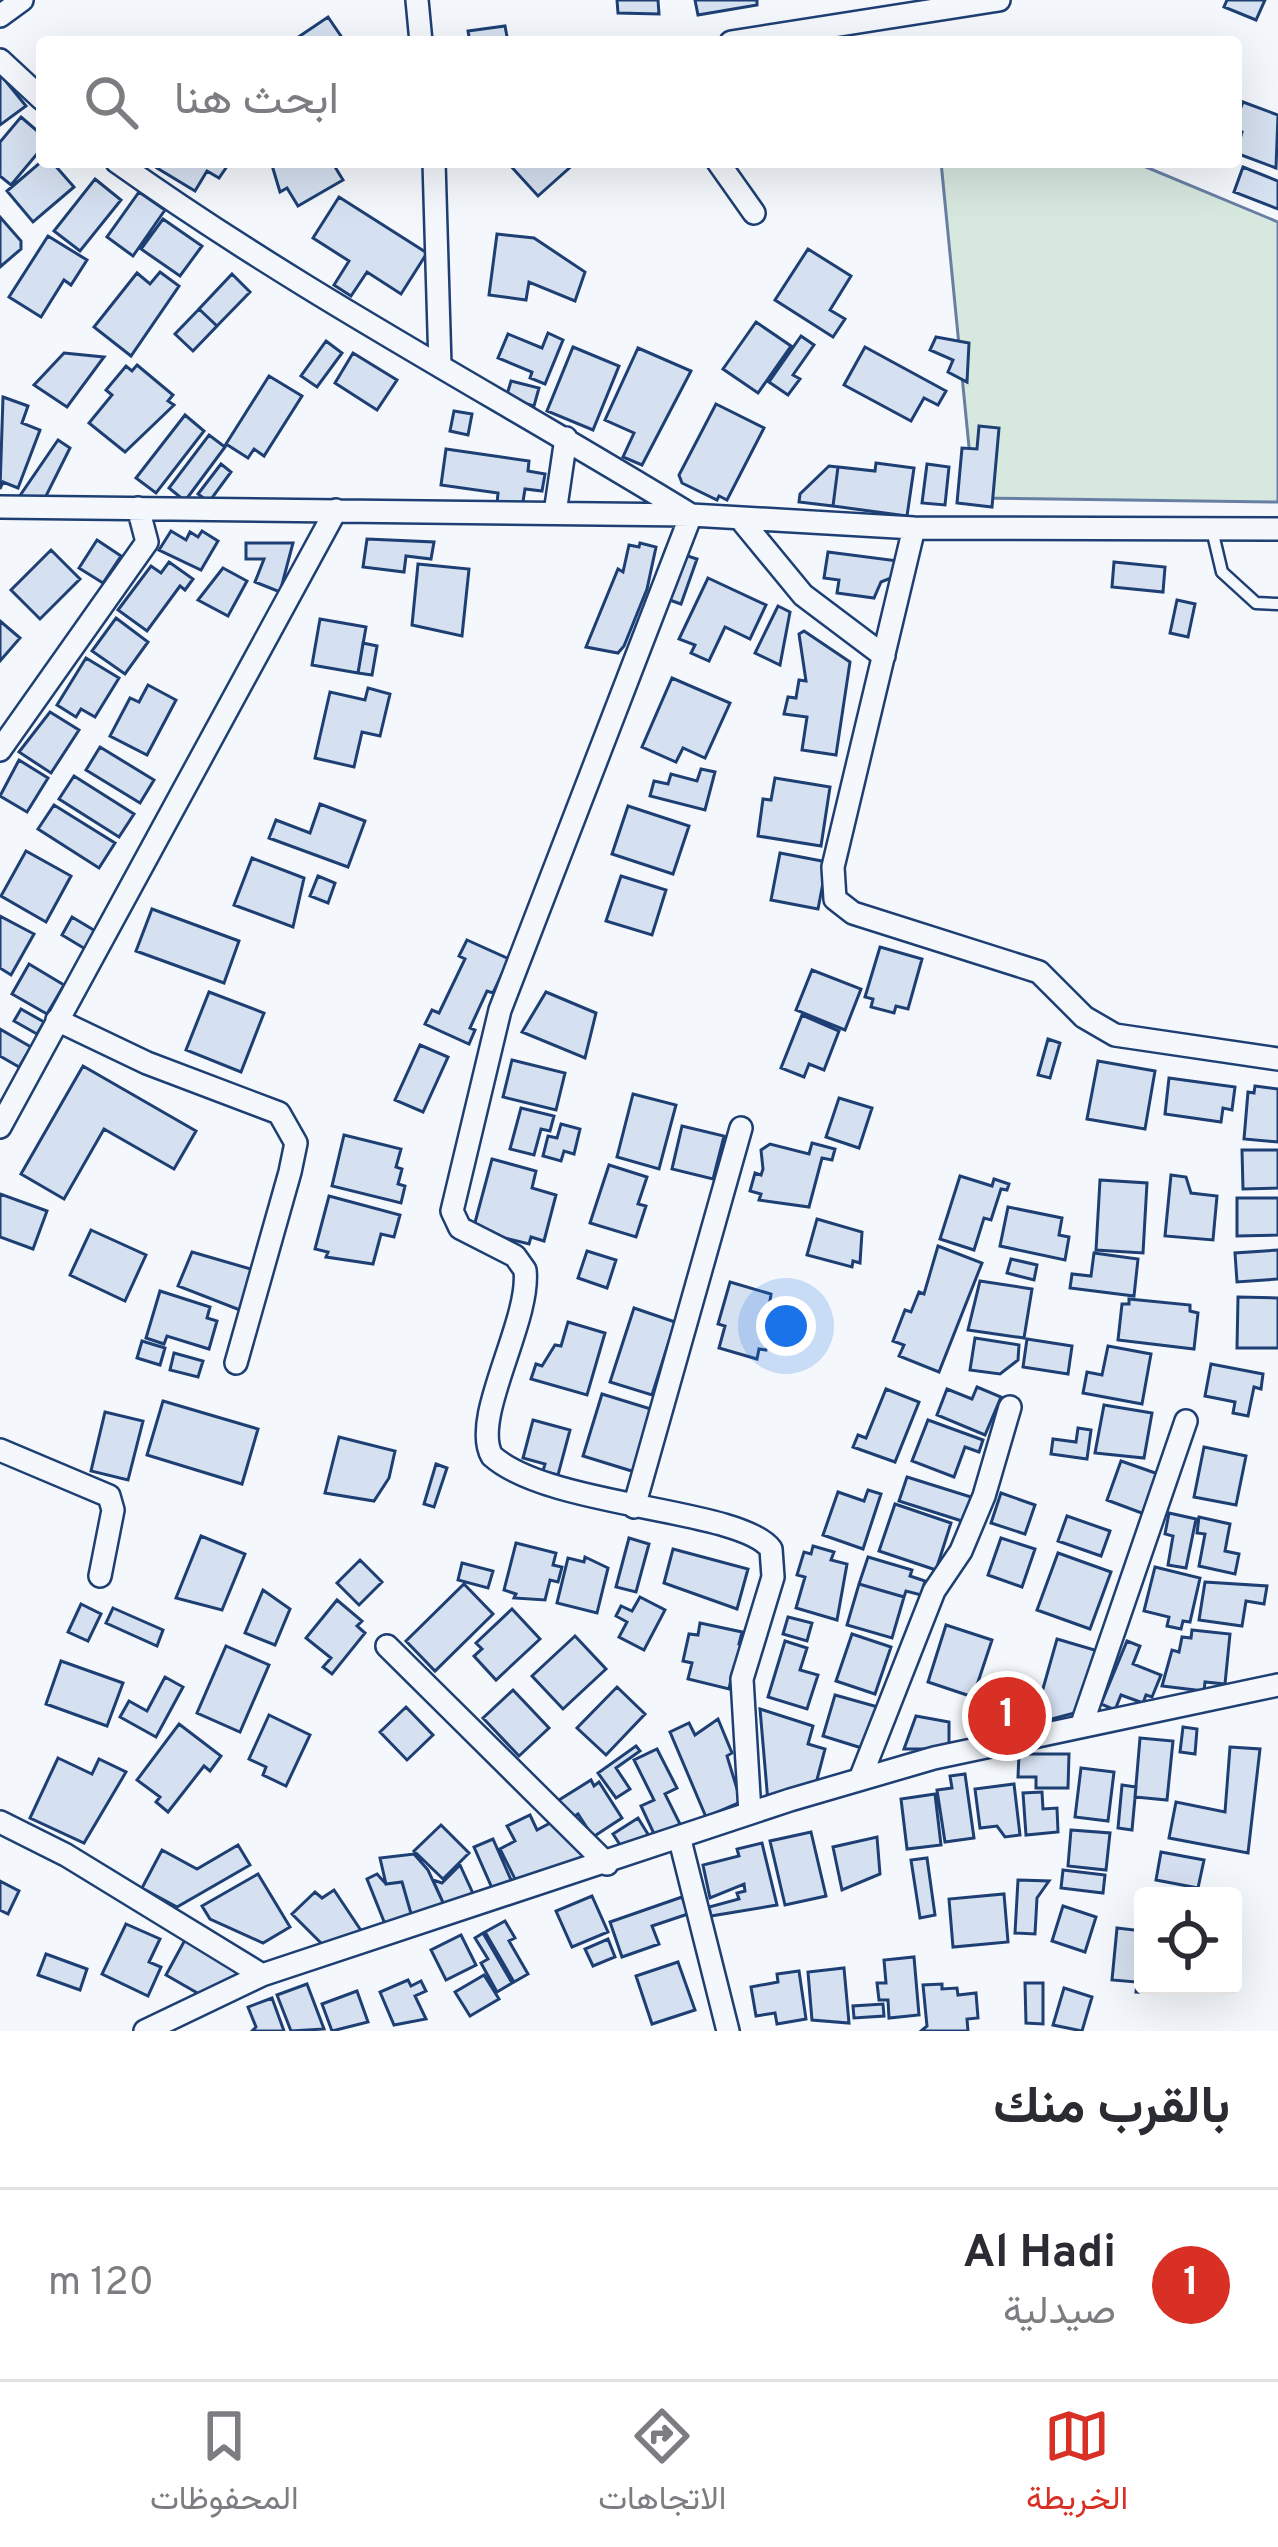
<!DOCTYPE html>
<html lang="ar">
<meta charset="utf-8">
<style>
:root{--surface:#fff;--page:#f7f7f7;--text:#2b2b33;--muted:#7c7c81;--line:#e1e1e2;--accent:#d93025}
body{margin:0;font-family:Overpass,Vazirmatn,sans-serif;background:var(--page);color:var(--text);direction:rtl}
.controls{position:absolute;right:36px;bottom:36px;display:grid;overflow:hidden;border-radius:12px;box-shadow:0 12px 48px #0002}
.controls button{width:108px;height:108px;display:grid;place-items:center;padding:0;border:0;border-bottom:3px solid var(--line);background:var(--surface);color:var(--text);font:60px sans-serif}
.you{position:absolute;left:786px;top:1326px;width:42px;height:42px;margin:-30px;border:9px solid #fff;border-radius:50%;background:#1a73e8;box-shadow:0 0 0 18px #1a73e833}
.badge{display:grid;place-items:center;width:78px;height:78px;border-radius:50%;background:var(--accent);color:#fff;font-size:39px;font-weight:700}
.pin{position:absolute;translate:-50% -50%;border:6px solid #fff;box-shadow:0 3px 12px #0006}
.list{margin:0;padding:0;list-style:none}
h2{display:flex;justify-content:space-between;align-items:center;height:156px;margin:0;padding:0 48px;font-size:51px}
h2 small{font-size:39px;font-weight:400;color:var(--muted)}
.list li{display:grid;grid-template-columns:78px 1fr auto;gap:36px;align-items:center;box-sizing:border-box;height:192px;padding:0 48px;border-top:3px solid var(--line)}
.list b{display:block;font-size:45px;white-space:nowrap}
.list p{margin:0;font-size:39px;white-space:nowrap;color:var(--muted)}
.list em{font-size:39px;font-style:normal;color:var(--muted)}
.icon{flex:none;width:66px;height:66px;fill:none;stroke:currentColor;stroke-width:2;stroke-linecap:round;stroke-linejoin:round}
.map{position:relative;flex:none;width:1278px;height:2031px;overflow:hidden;direction:ltr}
.search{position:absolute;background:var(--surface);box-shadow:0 12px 48px #0002;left:36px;right:36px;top:36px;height:132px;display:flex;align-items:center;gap:30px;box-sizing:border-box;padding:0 42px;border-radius:12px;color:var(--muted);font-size:45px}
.sheet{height:348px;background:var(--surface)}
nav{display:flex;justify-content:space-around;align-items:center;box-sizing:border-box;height:168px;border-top:3px solid var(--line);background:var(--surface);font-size:33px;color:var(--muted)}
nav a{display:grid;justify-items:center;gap:6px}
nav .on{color:var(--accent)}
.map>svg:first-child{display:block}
.green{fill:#d7e8df;stroke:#687fa3;stroke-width:3}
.building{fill:#d5e0f0;stroke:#1d3f73;stroke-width:3}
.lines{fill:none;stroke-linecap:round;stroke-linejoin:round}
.service-casing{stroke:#1d3f73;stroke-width:15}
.minor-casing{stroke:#1d3f73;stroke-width:26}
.service{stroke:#f4f7fb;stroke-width:10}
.minor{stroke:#f4f7fb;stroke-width:21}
</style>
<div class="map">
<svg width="1278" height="2031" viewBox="0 0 1278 2031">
<rect width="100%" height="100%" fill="#f4f7fb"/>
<path class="green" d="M941 162H1134L1278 222V502L974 498Z"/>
<path class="building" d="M617 0H658L659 14 618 13Z
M695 0H757V5L698 15Z
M1227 0H1265L1256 20 1224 7Z
M328 17 345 42H291Z
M505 26 508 42H470L468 31Z
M0 74 26 106 0 125Z
M1243 102 1278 115 1276 168 1236 153 1242 132 1236 130V120Z
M21 117 42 135V148L11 185 0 176V142Z
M42 161 52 162 74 187 33 222 7 191Z
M161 162H230L219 178 207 171 195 191 157 168Z
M271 162H332L343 180 298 206 287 188 280 192Z
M507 162H576L538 196Z
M1243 167 1278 181V209L1234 192Z
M95 179 121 200 80 251 54 231Z
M139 192 165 210 133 256 107 237Z
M339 197 427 253 401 294 367 272 351 296 334 285 349 261 313 238Z
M0 217 21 241V249L0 267Z
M163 219 202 246 180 276 141 249Z
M497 234 534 238 585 272 575 301 529 282 526 300 489 295Z
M48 236 87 260 71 285 64 280 41 317 9 297Z
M808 249 851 276 830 310 845 319 833 337 775 300Z
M160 272 179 286 131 356 94 327 137 273 150 284Z
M232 274 250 292 217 326 199 309Z
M199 309 217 326 193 351 175 334Z
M756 322 791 346 758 393 723 369Z
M548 333 563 340 545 384 530 378 532 372 498 358 508 334 542 348Z
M801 336 814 345 793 375 800 379 788 395 769 382Z
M936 337 969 343 967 382 948 372 953 360 930 350Z
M326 341 342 353 317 387 301 376Z
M573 347 619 366 593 430 547 411Z
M865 347 946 391 938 405 924 398 911 421 844 385Z
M638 348 691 371 642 465 623 457 634 433 605 420Z
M64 353 104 357 67 407 34 385Z
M353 353 397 380 377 410 335 383Z
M137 365 173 395 168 401 174 405 125 452 89 423 112 395 106 390 126 366 132 371Z
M269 376 302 396 264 456 254 449 248 458 226 444Z
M511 381 539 388 534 406 506 398Z
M3 397 28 406 22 423 40 430 18 488 3 482 0 489Z
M716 404 764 428 727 500 719 496 717 500 682 483 679 475Z
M454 411 472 414 468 435 450 431Z
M185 415 204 431 156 493 136 478Z
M979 426 999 428 992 507 957 503 962 448 977 449Z
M209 435 225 447 185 501 169 488Z
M58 440 70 448 43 502 17 500Z
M446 449 529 461 528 471 545 474 542 491 525 489 522 508 497 504 498 493 441 485Z
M876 463 914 468 907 516 833 506 838 467 875 471Z
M221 464 231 472 209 502 198 494Z
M927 464 949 467 945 505 922 503Z
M829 466 838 467 833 506 799 502 800 494Z
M171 531 186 540 190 532 198 537 202 531 218 541 201 570 159 550Z
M367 539 434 542 431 559 406 556 404 572 363 567Z
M97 540 121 556 103 583 79 568Z
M246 543H293L280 592 255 582 264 559H246Z
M640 543 656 547 647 589 624 646 618 653 586 647 618 569 623 572 629 545 639 547Z
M666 549 697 559 681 604 650 593Z
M51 550 80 579 40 619 11 590Z
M828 552 898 561 896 576 881 582 874 598 837 593 839 580 824 578Z
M169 562 193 579 185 590 180 586 147 631 118 610 151 566 161 573Z
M1114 562 1165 567 1163 592 1112 587Z
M418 564 469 569 462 636 412 625Z
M223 568 247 581 228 616 198 600Z
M708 578 766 605 750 639 725 627 709 661 691 653 695 645 679 639Z
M1177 600 1195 604 1188 637 1170 633Z
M778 606 790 612 780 665 755 653Z
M116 618 148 642 125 674 92 651Z
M320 619 366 627 358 673 312 665Z
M0 621 20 638 0 661Z
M804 631 850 662 836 755 802 750 807 717 784 714 788 697 796 698 799 680 806 681 799 634Z
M363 643 377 646 372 675 358 673Z
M86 658 119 678 95 717 81 709 76 717 57 705Z
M672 678 730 703 705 758 683 748 676 762 642 747Z
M148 685 176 700 147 755 110 736 130 698 139 702Z
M368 688 390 694 380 736 362 732 354 767 315 758 330 692 365 700Z
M50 712 79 730 51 773 19 752Z
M100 747 154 780 140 803 86 770Z
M19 760 48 778 27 812 0 796Z
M701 769 715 772 705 810 650 796 654 781 668 784 671 774 697 781Z
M74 776 134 814 119 837 59 799Z
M775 778 830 787 821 846 758 836 763 799 771 800Z
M320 804 365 821 348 867 269 838 276 820 310 833Z
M54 805 115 843 99 868 38 829Z
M628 806 689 826 673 874 612 854Z
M26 851 71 876 46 922 1 896Z
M780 853 827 862 818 909 771 900Z
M252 858 304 878 293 927 234 905Z
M318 876 335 883 328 903 310 896Z
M621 876 666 890 652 935 606 921Z
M152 909 239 941 224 983 136 951Z
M0 916 34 934 11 975 0 968Z
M72 917 97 932 87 950 62 935Z
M467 940 509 959 493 993 487 991 470 1028 475 1030 469 1044 425 1024 432 1010 439 1013 465 959 459 956Z
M880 947 922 959 908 1009 896 1006 894 1013 871 1007 873 999 865 997Z
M29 964 64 985 47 1014 12 994Z
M812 970 861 989 845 1030 796 1010Z
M209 992 264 1013 241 1072 186 1050Z
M546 992 596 1013 585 1058 522 1032Z
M21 1009 44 1022 37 1034 14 1021Z
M802 1015 839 1031 824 1070 809 1064 804 1077 781 1068Z
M0 1029 31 1047 19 1067 0 1056Z
M1048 1039 1060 1043 1050 1078 1038 1075Z
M420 1045 448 1057 423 1112 395 1100Z
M512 1060 565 1073 556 1110 503 1097Z
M1098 1061 1155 1071 1145 1129 1087 1119Z
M83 1066 196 1131 174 1169 104 1129 64 1199 21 1174Z
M1169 1078 1235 1087 1232 1110 1223 1108 1221 1122 1165 1114Z
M1255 1086 1278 1089V1142L1244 1139 1248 1092 1254 1093Z
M633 1094 676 1105 659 1169 617 1157Z
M839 1098 872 1108 859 1148 826 1137Z
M521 1108 554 1116 550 1131 541 1129 534 1155 510 1149Z
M561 1124 580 1129 574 1154 564 1151 561 1161 543 1156 548 1136 557 1138Z
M682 1126 724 1136 713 1179 672 1169Z
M344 1135 401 1149 396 1167 402 1169 398 1184 405 1186 401 1203 332 1186Z
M812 1143 835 1149 832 1160 822 1158 809 1207 759 1200 761 1194 750 1191 755 1173 761 1175 763 1169 761 1150 770 1144 809 1154Z
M1242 1150H1278V1188L1243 1189Z
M492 1159 536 1171 532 1188 556 1195 544 1241 531 1237 529 1244 473 1230Z
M609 1165 647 1177 638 1204 646 1206 636 1237 590 1223Z
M1171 1175 1186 1177 1191 1193 1217 1196 1213 1240 1165 1236Z
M960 1176 992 1186 994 1179 1009 1184 1007 1190 1001 1189 991 1220 984 1218 974 1250 940 1239Z
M1100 1180 1147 1183 1143 1253 1096 1250Z
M0 1194 47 1211 33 1249 0 1237Z
M329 1196 400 1215 394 1237 381 1234 373 1264 326 1257 328 1252 315 1249Z
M1237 1198H1278V1235L1237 1236Z
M1008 1207 1062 1218 1059 1235 1069 1237 1065 1260 1000 1246Z
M817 1219 862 1232 860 1263 853 1261 852 1267 807 1255Z
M91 1230 146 1255 125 1301 70 1275Z
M938 1246 982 1263 939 1372 899 1356 904 1345 893 1341 905 1310 911 1312 919 1292 924 1294Z
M1278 1250V1279L1237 1282 1235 1253Z
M587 1251 616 1260 607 1288 578 1278Z
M192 1252 261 1272 245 1312 178 1286Z
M1094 1253 1138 1259 1134 1296 1070 1288 1072 1274 1091 1276Z
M1011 1259 1037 1265 1034 1280 1007 1273Z
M980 1281 1032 1289 1024 1338 968 1330Z
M730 1282 771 1294 767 1320 774 1322 766 1350 759 1349 757 1359 719 1348 725 1326 718 1324Z
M160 1291 210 1307 207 1318 217 1321 209 1349 167 1336 164 1344 146 1338Z
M1238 1297 1278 1298V1348H1237Z
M1129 1299 1190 1305V1311L1198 1313 1194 1349 1118 1340 1122 1304H1129Z
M634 1308 675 1322 652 1395 610 1382Z
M568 1322 605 1333 587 1395 531 1379 536 1364 542 1366 555 1345 561 1346Z
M975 1338 1019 1345 1018 1360 1000 1374 970 1370Z
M1027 1339 1072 1346 1068 1374 1023 1367Z
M142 1341 165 1348 160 1365 137 1358Z
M1108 1346 1151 1354 1142 1404 1083 1393 1087 1372 1102 1375Z
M174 1353 203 1361 198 1377 170 1370Z
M1211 1364 1263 1374 1261 1389 1254 1387 1248 1416 1233 1413 1235 1402 1205 1396Z
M977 1387 1001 1397 985 1435 937 1415 947 1389 972 1399Z
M886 1389 919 1402 895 1462 853 1447 858 1435 866 1438Z
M602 1394 654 1410 635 1472 583 1456Z
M163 1401 258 1429 242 1484 147 1455Z
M1104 1405 1152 1413 1144 1458 1095 1453Z
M105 1412 143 1421 128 1480 91 1471Z
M533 1420 570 1430 558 1475 543 1471 545 1464 523 1458Z
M928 1420 983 1440 979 1452 965 1447 954 1477 912 1461Z
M1078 1428 1091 1430 1087 1459 1051 1454 1053 1439 1076 1442Z
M339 1437 395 1451 389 1478 374 1501 325 1493Z
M1204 1447 1246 1456 1236 1505 1194 1497Z
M1121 1461 1161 1475 1147 1515 1107 1500Z
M436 1464 447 1468 434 1507 424 1504Z
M907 1477 971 1497 965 1522 899 1501Z
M868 1490 881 1494 863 1549 823 1535 838 1492 864 1501Z
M1001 1493 1035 1505 1025 1534 991 1523Z
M895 1504 951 1523 936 1570 879 1551Z
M1169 1513 1196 1519 1186 1568 1168 1565 1173 1536 1165 1534Z
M1067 1516 1110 1531 1101 1556 1058 1541Z
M1199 1517 1230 1524 1225 1551 1239 1554 1235 1574 1199 1566 1205 1534 1197 1533Z
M201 1536 245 1554 222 1610 176 1598Z
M629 1538 649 1544 636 1592 616 1587Z
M1001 1538 1035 1549 1022 1587 988 1575Z
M516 1543 556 1553 553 1565 562 1567 558 1582 550 1580 545 1600 514 1598 516 1594 504 1590Z
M813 1546 834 1552 831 1560 847 1564 837 1620 796 1608 805 1577 797 1575 804 1552 811 1554Z
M673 1549 748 1569 737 1609 664 1583Z
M1058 1553 1111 1572 1090 1629 1037 1610Z
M585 1557 608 1568 597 1613 557 1603 568 1558 584 1562Z
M868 1557 912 1570 910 1576 925 1581 921 1595 906 1591 904 1597 859 1584Z
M360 1560 382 1582 359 1605 337 1583Z
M462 1563 493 1571 488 1588 458 1580Z
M1155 1567 1200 1578 1190 1622 1183 1621 1181 1629 1167 1626 1169 1617 1144 1611Z
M1205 1582 1267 1586 1264 1604 1246 1601 1242 1626 1199 1620Z
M464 1584 493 1614 435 1671 406 1641Z
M859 1584 904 1597 892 1638 847 1625Z
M263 1590 290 1609 275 1645 245 1633Z
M640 1597 665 1610 644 1650 619 1637 627 1622 616 1616 621 1606 632 1611Z
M337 1600 362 1621 357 1626 365 1633 332 1674 323 1667 331 1658 306 1638Z
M81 1604 101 1614 88 1641 68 1632Z
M113 1608 163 1630 157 1646 106 1623Z
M512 1609 540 1639 496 1680 474 1656 482 1649 476 1643Z
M788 1617 812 1623 807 1641 783 1634Z
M700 1623 742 1632 739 1644 745 1646 739 1675 732 1674 729 1689 688 1679 692 1663 683 1661 689 1634 698 1635Z
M946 1625 992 1640 973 1697 928 1682Z
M1192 1630 1230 1634 1225 1684 1205 1682 1204 1691 1162 1686 1172 1650 1179 1652 1182 1637 1191 1638Z
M852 1634 891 1647 875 1694 836 1681Z
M575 1636 606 1669 563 1709 532 1676Z
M1057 1639 1098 1651 1082 1711 1033 1724Z
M785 1641 807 1648 800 1670 818 1675 807 1709 768 1697Z
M1127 1641 1140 1646 1133 1664 1161 1675 1152 1697 1146 1695 1143 1703 1121 1695 1115 1710 1101 1704Z
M226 1646 269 1665 240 1732 197 1713Z
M61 1661 123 1683 107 1726 46 1704Z
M165 1677 183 1687 156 1737 120 1717 129 1701 147 1711Z
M617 1687 645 1714 606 1755 577 1728Z
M513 1690 549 1728 519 1756 483 1718Z
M835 1695 878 1707 865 1749 823 1736Z
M993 1696 1037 1702 1028 1726 984 1737Z
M406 1707 433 1735 407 1760 380 1732Z
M760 1709 813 1726 808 1744 825 1749 814 1791 768 1802Z
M269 1715 310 1735 286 1786 263 1775 266 1767 249 1759Z
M916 1716 949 1722V1749H904Z
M718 1719 732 1753 727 1756 741 1802 706 1817 670 1732 689 1723 695 1735Z
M179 1724 221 1756 210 1771 204 1766 168 1812 156 1802 160 1797 137 1780Z
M1183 1727 1197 1729 1195 1754 1180 1752Z
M1140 1738 1173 1741 1167 1800 1135 1797Z
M636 1746 640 1751 616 1768 630 1789 616 1798 598 1773Z
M1230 1747 1260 1749 1248 1853 1169 1838 1176 1802 1225 1812Z
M657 1749 677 1788 665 1794 680 1824 655 1836 641 1806 654 1800 634 1760Z
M1019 1754H1069L1068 1788H1036V1777H1018Z
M58 1758 92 1774 99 1759 126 1772 84 1843 30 1818Z
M1081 1768 1114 1772 1108 1821 1075 1817Z
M965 1774 974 1838 945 1842 937 1790 952 1788 950 1776Z
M591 1780 594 1786 599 1782 622 1818 593 1837 578 1814 571 1819 559 1800Z
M1014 1784 1020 1835 1005 1837 997 1826 980 1828 975 1789Z
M1122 1785 1136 1787 1132 1830 1118 1828Z
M1042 1792 1043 1809 1057 1808 1058 1832 1026 1835 1023 1793Z
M935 1794 941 1845 907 1849 901 1799Z
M530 1815 537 1830 556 1820 592 1863 520 1889 500 1849 515 1841 507 1826Z
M638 1818 651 1839 626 1854 613 1834Z
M441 1825 469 1853 443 1879 414 1851Z
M1071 1830 1110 1833 1106 1870 1068 1866Z
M811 1832 826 1896 785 1905 770 1841Z
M877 1837 880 1874 842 1890 833 1847Z
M493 1839 515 1889 496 1897 474 1847Z
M762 1843 777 1905 711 1916 709 1907 739 1899 737 1893 745 1891 744 1884 710 1898 703 1865 739 1856 737 1849Z
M238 1845 250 1865 177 1907 142 1888 162 1850 197 1869Z
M1161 1852 1204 1860 1198 1888 1156 1880Z
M414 1854 428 1870 446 1909 412 1917 402 1882 386 1884 380 1858Z
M927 1858 935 1915 920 1918 911 1860Z
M460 1865 476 1900 446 1909 433 1880 442 1883Z
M1063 1870 1105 1875 1103 1893 1061 1888Z
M258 1874 290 1927 263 1943 210 1919 202 1906Z
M377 1874 386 1884 402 1882 412 1917 387 1929 367 1879Z
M1018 1880 1049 1881 1037 1898 1035 1934 1015 1933Z
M0 1881 19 1891 8 1914 0 1910Z
M334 1890 362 1932 324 1946 292 1914 315 1892 322 1898Z
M1004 1894 1008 1942 953 1947 949 1899Z
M592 1896 608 1932 572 1947 556 1911Z
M682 1897 688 1914 652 1926 659 1944 622 1957 610 1922Z
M1063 1906 1096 1917 1085 1952 1052 1941Z
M505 1921 515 1938 509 1941 528 1974 514 1982 485 1932Z
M126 1924 160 1939 149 1962 161 1967 148 1996 102 1974Z
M1117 1928 1143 1931V1986H1156L1155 1993 1136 1992 1137 1982 1112 1980Z
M483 1933 512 1983 497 1992 481 1963 488 1959 475 1938Z
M461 1935 476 1965 446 1980 431 1950Z
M186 1938 247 1976 201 1995 166 1975Z
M608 1939 615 1957 593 1966 585 1949Z
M46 1954 87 1969 80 1990 38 1975Z
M914 1957 919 2015 889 2018 888 2000H879L877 1983H886L884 1960Z
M678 1962 695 2010 652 2024 636 1976Z
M844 1968 849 2023 812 2020 808 1972Z
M799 1971 806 2019 777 2024 775 2013 756 2016 751 1987 778 1982 777 1974Z
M484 1975 499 1999 470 2016 455 1992Z
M408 1980 411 1986 421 1981 426 1991 415 1996 426 2019 394 2025 380 1992Z
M1025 1983H1043V2024L1026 2023Z
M307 1984 324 2029 291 2031 277 1995Z
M942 1984V1989L957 1988 958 1995 976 1993 978 2018 967 2019 968 2031H921L927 2026 923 1985Z
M1064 1988 1092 1997 1082 2031 1053 2025Z
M357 1991 368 2022 332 2031 322 2004Z
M272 1998 284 2031H252L256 2027 248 2007Z
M883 2004 884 2016 854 2018 853 2006Z"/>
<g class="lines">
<g class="service-casing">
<path id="service" d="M1212 530 1222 572 1256 603 1278 604"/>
</g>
<g class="minor-casing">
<path id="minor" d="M417 0 421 42
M0 16 22 0
M731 42 999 0
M0 60 42 99
M117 162C301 293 499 397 691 515L500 1010 452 1211 460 1228 515 1256 525 1270C531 1321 470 1418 492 1456 551 1508 740 1508 771 1549L773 1577 742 1679 750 1813
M434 162 440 366
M718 162 754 213
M0 507 691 515 914 528 1278 529
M555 513 566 438
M742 521 803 595 884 656
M914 528 833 867 835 899 853 913 1039 972 1084 1017 1115 1035 1278 1059
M0 750 147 542 138 508
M57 1020 147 1063 279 1113 296 1143 290 1172 236 1363
M0 1127 336 510
M0 1450 109 1496 113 1510 100 1576
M634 1507 741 1128
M387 1646 607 1864
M1082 1724 1186 1421
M860 1779 934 1591 961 1551 984 1496 1010 1407
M0 1822 66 1855 262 1975
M680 1840 728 2031
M145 2031 262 1975 790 1800 934 1758 1278 1685"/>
</g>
<use href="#service" class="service"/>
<use href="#minor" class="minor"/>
</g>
</svg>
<div class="controls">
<button><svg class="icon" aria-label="locate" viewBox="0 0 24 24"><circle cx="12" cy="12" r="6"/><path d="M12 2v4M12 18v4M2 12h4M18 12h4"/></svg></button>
</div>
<div class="you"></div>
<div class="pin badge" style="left:1007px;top:1716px">1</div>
<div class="search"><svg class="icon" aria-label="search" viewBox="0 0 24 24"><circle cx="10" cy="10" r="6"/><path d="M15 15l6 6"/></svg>ابحث هنا</div>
</div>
<section class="sheet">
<h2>بالقرب منك<small></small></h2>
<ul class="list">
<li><span class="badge">1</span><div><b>Al Hadi</b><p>صيدلية</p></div><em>120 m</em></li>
</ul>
</section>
<nav>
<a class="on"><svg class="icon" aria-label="map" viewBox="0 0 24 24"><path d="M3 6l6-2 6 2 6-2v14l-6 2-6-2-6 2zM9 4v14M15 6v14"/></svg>الخريطة</a>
<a><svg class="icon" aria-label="directions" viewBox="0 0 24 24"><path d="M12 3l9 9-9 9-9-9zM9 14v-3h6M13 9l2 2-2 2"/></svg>الاتجاهات</a>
<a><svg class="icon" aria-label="saved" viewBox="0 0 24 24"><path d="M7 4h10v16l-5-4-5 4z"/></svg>المحفوظات</a>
</nav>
